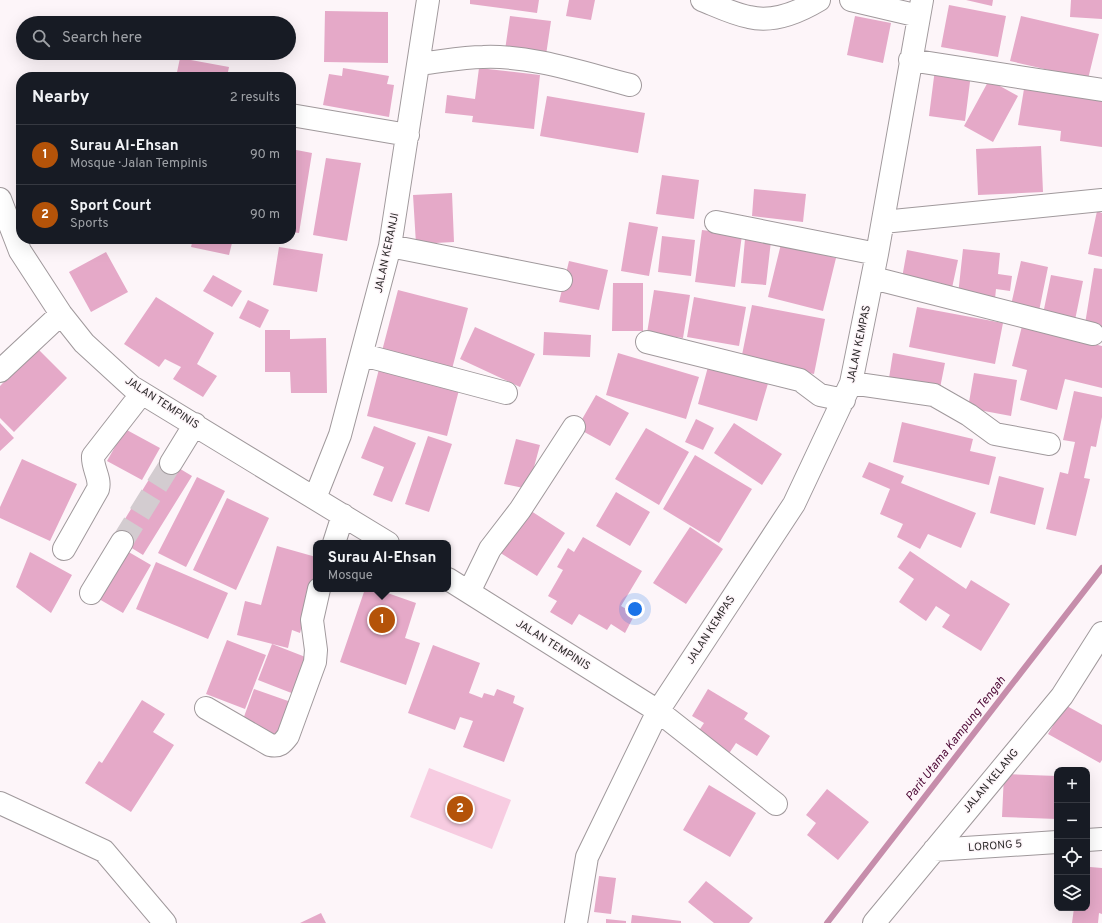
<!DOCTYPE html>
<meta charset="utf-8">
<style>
:root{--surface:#171b24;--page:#20242c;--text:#f1f3f6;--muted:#9ea1a6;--line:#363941;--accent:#b45309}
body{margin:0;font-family:Overpass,sans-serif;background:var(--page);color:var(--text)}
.controls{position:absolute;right:12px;bottom:12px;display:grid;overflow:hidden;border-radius:8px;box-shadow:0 4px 16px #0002}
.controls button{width:36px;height:36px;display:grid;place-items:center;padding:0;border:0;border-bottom:1px solid var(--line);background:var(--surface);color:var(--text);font:20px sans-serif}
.you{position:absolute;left:635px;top:609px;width:14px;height:14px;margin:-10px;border:3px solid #fff;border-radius:50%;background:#1a73e8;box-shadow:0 0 0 6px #1a73e833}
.badge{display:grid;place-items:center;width:26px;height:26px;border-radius:50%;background:var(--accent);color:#fff;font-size:13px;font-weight:700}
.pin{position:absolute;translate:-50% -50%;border:2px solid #fff;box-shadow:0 1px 4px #0006}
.popup{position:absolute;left:313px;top:540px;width:138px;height:52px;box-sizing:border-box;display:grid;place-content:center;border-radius:8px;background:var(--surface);filter:drop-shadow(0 1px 3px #0005);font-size:13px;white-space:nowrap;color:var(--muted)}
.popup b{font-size:15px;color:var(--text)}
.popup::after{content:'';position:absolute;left:50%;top:100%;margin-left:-8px;border:8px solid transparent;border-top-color:var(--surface)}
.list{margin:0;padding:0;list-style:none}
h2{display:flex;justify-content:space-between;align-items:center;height:52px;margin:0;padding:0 16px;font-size:17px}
h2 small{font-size:13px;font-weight:400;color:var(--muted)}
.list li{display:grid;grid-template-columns:26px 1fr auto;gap:12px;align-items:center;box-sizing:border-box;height:60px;padding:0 16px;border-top:1px solid var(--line)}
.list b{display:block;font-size:15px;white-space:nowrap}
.list p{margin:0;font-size:13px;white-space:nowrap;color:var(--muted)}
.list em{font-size:13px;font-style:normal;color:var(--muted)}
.icon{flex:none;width:22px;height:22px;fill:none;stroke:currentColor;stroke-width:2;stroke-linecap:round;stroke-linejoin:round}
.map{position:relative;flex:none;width:1102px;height:923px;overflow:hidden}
.search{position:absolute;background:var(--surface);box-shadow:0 4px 16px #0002;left:16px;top:16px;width:280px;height:44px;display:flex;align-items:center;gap:10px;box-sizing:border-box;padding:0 14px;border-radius:22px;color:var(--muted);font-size:15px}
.panel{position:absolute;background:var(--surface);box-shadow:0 4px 16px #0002;left:16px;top:72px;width:280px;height:172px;border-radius:16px}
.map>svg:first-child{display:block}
.green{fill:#f7cce1}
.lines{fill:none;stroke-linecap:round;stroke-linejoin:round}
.stream{stroke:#c68dab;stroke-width:6}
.building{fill:#e5a9c8}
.minor-tunnel{stroke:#d3ccd0;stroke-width:22;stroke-dasharray:22 11;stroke-linecap:butt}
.minor-casing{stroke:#a0999c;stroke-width:24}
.minor{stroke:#fff;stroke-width:22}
.labels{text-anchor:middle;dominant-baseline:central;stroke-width:3;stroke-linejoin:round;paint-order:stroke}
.street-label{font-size:11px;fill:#2c292a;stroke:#fdf5f9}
.water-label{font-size:12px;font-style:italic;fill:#4d0835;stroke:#fdf5f9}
</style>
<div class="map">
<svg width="1102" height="923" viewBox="0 0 1102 923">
<rect width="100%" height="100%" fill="#fdf5f9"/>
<path class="green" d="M429 768 511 800 492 849 410 817Z"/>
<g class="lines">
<path class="stream" d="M827 923 1102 568"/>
</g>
<path class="building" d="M470 0H539L537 13 470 4Z
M569 0H595L591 20 566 16Z
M966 0H993L992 6Z
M1071 0H1102V19L1070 17Z
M949 5 1006 16 998 57 941 47Z
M325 11 388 12V63L324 62Z
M510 16 551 21 546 55 505 50Z
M855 16 891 23 883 63 847 55Z
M1021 16 1099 34 1088 79 1010 61Z
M180 58 229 67 227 77H176Z
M343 68 389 76 387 84 394 85 389 117 323 105 329 74 342 76Z
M479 68 540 75 534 129 472 122 473 116 445 113 447 95 475 99Z
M935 69 971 74 965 121 929 116Z
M139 72V77H81V73Z
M989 80 1018 96 993 142 964 126Z
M1024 89 1067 95 1102 96V147L1060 141 1061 131 1018 125Z
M547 96 645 113 638 153 540 136Z
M1041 146 1043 192 978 195 976 149Z
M291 149 312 153 299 233 291 232Z
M326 158 361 163 347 241 313 235Z
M662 175 699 180 694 219 656 214Z
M754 189 806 194 803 222 752 216Z
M452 193 454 242 416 244 413 195Z
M1097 211 1102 213V257L1088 254Z
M629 222 658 227 649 276 621 271Z
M702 230 742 235 735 287 695 282Z
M662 236 695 240 691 276 658 272Z
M193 239H233L229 255 191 247Z
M745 239 771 241 766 285 741 283Z
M781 244 836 258 823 311 768 297Z
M279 247 323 254 317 292 273 285Z
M963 249 1000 253 998 274 1012 276 1010 291 996 289 995 299 958 295Z
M907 250 958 260 952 288 902 278Z
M106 252 128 292 91 312 69 272Z
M569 261 608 270 599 310 559 302Z
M1021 261 1048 267 1039 311 1011 305Z
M1094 268 1102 269V327L1085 324Z
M213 275 242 291 232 307 203 291Z
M1051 275 1083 281 1075 320 1043 314Z
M613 283H643V331H612Z
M398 290 468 308 452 369 382 351Z
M654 290 690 295 683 338 647 333Z
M156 297 214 333 197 364 217 376 203 397 173 379 181 367 165 359 159 367 124 344Z
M694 297 746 307 739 346 687 337Z
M248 300 269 310 260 328 239 318Z
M752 305 825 319 814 374 741 360Z
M917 307 1003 323 995 364 909 347Z
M1022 326 1102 346V388L1065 379 1057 410 1020 400 1027 370 1012 366Z
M475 327 535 354 520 387 460 359Z
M265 330H290V339L326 338 327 393H291L290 372H265Z
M544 332 591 335 590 357 543 355Z
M37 348 67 378 14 432 0 418V386Z
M618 353 699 377 686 419 606 395Z
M893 353 945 363 940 388 889 378Z
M709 363 769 380 757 421 698 404Z
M379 369 459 390 447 436 367 416Z
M974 373 1017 380 1011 416 968 408Z
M1074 391 1102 397V417L1096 447 1091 446 1084 478 1090 479 1076 536 1046 529 1060 472 1068 474 1075 442 1063 440Z
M596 395 629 413 610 446 577 428Z
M696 419 714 428 703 450 685 442Z
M902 422 973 439 970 451 996 457 989 485 893 462Z
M0 423 14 438 0 451Z
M734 423 782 454 762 485 714 453Z
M374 426 416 443 392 502 373 495 384 467 361 458Z
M646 428 689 452 659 505 615 479Z
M125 429 160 448 142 480 107 461Z
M428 436 452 444 429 512 405 504Z
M516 439 540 445 528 489 504 484Z
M695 455 752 489 719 543 663 509Z
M162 458 192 476 143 555 114 537Z
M22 459 77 484 50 541 0 518V507Z
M869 462 904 476 901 483 976 513 961 548 928 534 920 549 897 537 903 524 880 514 890 489 862 477Z
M999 476 1044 488 1035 525 990 513Z
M197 477 225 491 186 567 158 553Z
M616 492 650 512 630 546 596 526Z
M227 498 269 518 236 590 193 570Z
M528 509 565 533 537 576 499 552Z
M690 527 723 549 686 604 653 583Z
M583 537 642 571 621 606 635 614 625 633 611 624 607 630 579 614 572 625 550 612 557 601 548 596 563 570 557 567 568 548 574 552Z
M277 546 316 557V575L300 633 292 630 288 648 237 635 245 601 261 605Z
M127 551 151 565 123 613 99 599Z
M910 551 966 589 971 580 1010 604 981 651 942 627 950 615 936 606 926 621 899 602 914 579 898 568Z
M30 552 72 575 51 613 16 587Z
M156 562 228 593 208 639 136 609Z
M365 589H376L416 603 405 638 420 643 406 685 340 662Z
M227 640 266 655 245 709 206 694Z
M272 644 308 658 294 694 258 680Z
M433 645 480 663 469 693 482 698 484 693 494 696 497 689 515 696 513 703 524 708 504 762 463 747 473 721 460 717 455 730 408 713Z
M254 689 291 702 277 738 241 725Z
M708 689 748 713 744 719 770 736 757 756 736 743 726 758 694 738 704 723 692 716Z
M142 700 165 714 153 732 174 745 131 812 85 783 99 761 102 763Z
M1065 705 1102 725V760L1100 763 1048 734Z
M1004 774 1057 776V819L1002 817Z
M709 785 756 813 730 857 683 830Z
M827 789 869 822 838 860 807 835 816 823 806 815Z
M1090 867 1102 868V914L1099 913 1098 923H1072L1074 908H1087Z
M599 876 616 878 611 914 594 912Z
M706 881 753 918 749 923H714L688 902Z
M321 913 326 923H300Z
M632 915 681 921V923H631Z
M606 919 626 921V923H606Z"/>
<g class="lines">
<path class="minor-tunnel" d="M122 542 171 463"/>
<g class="minor-casing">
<path id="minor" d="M702 0C717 6 733 14 749 17 773 23 799 12 819 0
M851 0 919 16
M910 60 1102 90
M419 64C440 62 461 57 483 57 532 55 583 73 630 85
M291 115 408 135
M0 199 20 251 61 314 84 343 132 387 388 543
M716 222 877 254
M883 222 1102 200
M390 246 561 280
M873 278 1093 334
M647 342 800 380 820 395 844 400
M363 355 506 393
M0 371 61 314
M851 383 934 395 969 415 995 434 1049 444
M171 463 195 424
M315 498 340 435 390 246 428 0
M334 543 343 515
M64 549 98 489C101 478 92 468 93 456L142 393
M448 579 658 711 776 804
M469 592 490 549 520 510 574 427
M91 593 122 542
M206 708 270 745C279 747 282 744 288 736L315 662 316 650 312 620 319 589
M0 803 104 851 165 923
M1087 840 1102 839
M934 850 1057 842
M576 923 587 857 658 711 794 504 851 383 877 254 922 0
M874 923 1062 696 1102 633"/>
</g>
<use href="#minor" class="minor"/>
</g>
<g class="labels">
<g class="street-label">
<text transform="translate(387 253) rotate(-78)">JALAN KERANJI</text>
<text transform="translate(859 344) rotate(-78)">JALAN KEMPAS</text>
<text transform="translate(162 403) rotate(33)">JALAN TEMPINIS</text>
<text transform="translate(711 630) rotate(-57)">JALAN KEMPAS</text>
<text transform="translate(553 645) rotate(32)">JALAN TEMPINIS</text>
<text transform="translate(991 781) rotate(-50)">JALAN KELANG</text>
<text transform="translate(995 846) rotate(-4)">LORONG 5</text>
</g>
<g class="water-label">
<text transform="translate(956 739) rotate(-52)">Parit Utama Kampung Tengah</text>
</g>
</g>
</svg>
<div class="controls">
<button>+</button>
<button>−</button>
<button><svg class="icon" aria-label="locate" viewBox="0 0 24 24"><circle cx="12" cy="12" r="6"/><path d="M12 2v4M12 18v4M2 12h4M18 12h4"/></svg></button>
<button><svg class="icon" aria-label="layers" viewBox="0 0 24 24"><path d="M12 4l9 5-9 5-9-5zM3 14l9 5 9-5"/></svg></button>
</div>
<div class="you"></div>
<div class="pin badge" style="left:382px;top:620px">1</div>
<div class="popup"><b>Surau Al-Ehsan</b>Mosque</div>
<div class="pin badge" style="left:460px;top:809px">2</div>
<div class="search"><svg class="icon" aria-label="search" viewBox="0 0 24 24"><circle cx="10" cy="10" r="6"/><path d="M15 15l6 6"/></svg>Search here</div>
<section class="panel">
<h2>Nearby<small>2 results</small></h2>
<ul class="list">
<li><span class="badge">1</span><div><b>Surau Al-Ehsan</b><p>Mosque · Jalan Tempinis</p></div><em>90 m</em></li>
<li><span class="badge">2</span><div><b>Sport Court</b><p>Sports</p></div><em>90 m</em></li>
</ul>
</section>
</div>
